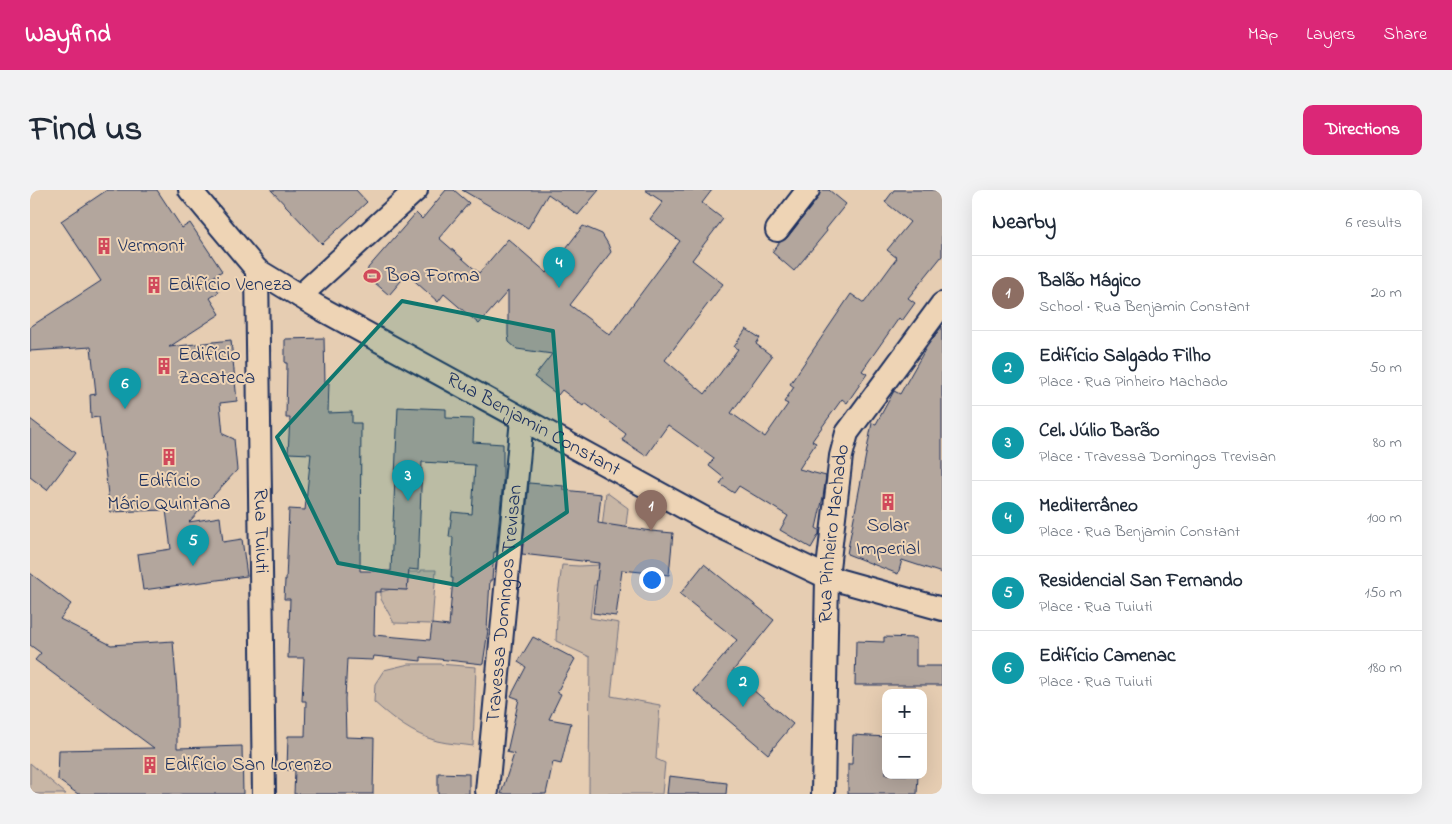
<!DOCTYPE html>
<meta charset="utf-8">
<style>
:root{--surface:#fff;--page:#f2f2f3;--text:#1f2937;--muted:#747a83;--line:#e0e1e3;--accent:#db2777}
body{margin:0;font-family:"Indie Flower",sans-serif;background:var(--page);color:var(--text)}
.controls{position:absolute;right:15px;bottom:15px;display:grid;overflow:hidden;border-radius:10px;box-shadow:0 5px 20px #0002}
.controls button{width:45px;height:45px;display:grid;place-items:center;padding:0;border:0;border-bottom:1px solid var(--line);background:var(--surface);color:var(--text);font:25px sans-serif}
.you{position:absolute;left:621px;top:389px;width:18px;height:18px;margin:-12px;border:4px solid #fff;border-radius:50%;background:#1a73e8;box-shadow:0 0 0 8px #1a73e833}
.badge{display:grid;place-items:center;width:32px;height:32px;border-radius:50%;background:var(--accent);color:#fff;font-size:16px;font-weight:700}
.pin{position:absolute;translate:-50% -41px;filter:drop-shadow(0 1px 2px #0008)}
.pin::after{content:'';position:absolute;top:26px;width:18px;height:15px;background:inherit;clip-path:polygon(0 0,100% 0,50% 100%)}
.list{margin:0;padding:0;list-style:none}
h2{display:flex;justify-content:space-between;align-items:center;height:65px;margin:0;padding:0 20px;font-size:21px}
h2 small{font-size:16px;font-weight:400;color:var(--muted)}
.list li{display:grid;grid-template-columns:32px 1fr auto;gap:15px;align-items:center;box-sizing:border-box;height:75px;padding:0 20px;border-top:1px solid var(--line)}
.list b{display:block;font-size:19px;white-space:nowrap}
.list p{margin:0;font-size:16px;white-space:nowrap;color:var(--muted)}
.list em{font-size:16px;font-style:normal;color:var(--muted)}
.map{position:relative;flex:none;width:912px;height:604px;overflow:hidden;border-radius:10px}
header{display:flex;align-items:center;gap:30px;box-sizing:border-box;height:70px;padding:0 25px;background:var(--accent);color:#fff}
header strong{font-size:24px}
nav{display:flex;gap:28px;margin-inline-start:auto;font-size:18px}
.intro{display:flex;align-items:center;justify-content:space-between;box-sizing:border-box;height:120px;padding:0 30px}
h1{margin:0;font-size:35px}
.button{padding:12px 22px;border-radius:10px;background:var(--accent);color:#fff;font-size:18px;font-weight:700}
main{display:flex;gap:30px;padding:0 30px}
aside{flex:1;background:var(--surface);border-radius:10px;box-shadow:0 5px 20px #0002}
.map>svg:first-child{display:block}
.green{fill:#c8b6a5;stroke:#727282}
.building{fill:#b3a69d;stroke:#1b2f5e;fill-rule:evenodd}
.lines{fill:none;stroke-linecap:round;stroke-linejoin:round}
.minor-casing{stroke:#1b2f5e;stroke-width:26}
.minor{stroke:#eed4b5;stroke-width:22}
.marked{fill:#0f766e;fill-opacity:0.2;stroke:#0f766e;stroke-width:4;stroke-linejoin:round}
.labels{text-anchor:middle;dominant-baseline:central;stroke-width:4;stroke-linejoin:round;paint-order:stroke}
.poi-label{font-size:20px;fill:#1b2f5e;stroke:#eed4b5;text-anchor:start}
.street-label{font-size:20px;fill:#1b2f5e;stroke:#eed4b5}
</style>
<header>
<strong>Wayfind</strong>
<nav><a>Map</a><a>Layers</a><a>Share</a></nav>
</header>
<div class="intro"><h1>Find us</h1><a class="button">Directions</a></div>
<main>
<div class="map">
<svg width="912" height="604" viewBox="0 0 912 604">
<rect width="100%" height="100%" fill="#e6cdb2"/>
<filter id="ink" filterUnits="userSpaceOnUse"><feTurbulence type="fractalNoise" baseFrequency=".02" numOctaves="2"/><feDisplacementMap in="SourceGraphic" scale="10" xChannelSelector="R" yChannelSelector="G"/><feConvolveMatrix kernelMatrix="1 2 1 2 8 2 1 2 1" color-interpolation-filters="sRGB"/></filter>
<g filter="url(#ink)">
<path class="green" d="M576 302 598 318 589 396 564 395 560 428 589 433 581 506 630 515 626 569 635 573 632 604H559L560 467 526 451 528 405 532 375 549 376 568 375Z
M391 380H406L402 434 364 433 351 409V402L361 399 377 400 379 382H391Z
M379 474H409L446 477 443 556C431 554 419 554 407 551 382 544 363 529 344 512L345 494 354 480Z
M0 573 36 604H0Z"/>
<path class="building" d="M77 0H127L152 38 160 33 192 81 180 89 189 102 180 108 190 124 139 157 201 150 207 211 190 213 193 244 204 249 207 280 159 332 190 327 193 352 212 349 217 386 113 400 108 364 141 359 136 320 80 322 69 227 61 228 60 205 66 204 61 157 0 161V137L71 91 31 31Z
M241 0H326L337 12 292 54Z
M416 0H424L439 13 409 48 449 83 478 49 517 83 553 36 572 44 578 54 581 62 540 115 580 145 650 51 620 29 633 12 615 0H682L672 13 693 29 662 70 693 94 635 170 675 204 708 159 704 157 716 139 730 148 726 154 742 166 701 223 735 247 758 214 754 212 764 197 760 194 821 104 834 113 867 68 857 60 880 32 855 12 864 0H912V66L878 108 885 113 872 131 869 128 832 181 837 184 817 213 812 209 782 251 786 253 769 279 796 286 793 307 786 338 789 340V344L781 358 750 340 758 326 709 296 704 303 690 294 694 288 679 276 684 268 638 235 616 266 592 250 596 244 555 213 553 216 532 200 528 205 504 187 522 164 487 159 479 152 478 145V101L449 134 414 104 408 112 377 84 359 105 337 86 338 78 386 23 392 29Z
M432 0H569L548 25 518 4 498 38Z
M791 0H799L816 14 796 39 797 41 764 81 742 62 750 52 757 48 788 8Z
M912 136V383L872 370 868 384 817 364 842 233 846 234 864 201 870 204 896 158Z
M294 148 295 193H299L298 223 322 222V233H331L330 381H361L368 217 416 219V228L444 229 443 252 473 254V291L466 362H464L462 390H460L457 440H458L453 474 391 467V471L344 466 343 470 317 469 315 509 316 547 344 548 343 604H264L265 580H257L258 546H275L276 511H272L274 468H258L260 409H254L255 390H256L259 319 275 320 281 264 258 263 260 228H256L257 173H255V149ZM392 272 445 275 442 324 422 322 419 347H423L421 388H423L419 436 402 434 400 450 344 445 345 402H351V399L377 400 379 379 388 380Z
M0 229 45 263 17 300 0 287Z
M499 293 534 296V300L571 304 568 333 621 341 643 343 639 385 592 380 586 426 563 423 569 373 492 364Z
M674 374 744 430 702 482 763 534 738 564 664 501 707 450 650 404Z
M0 383 41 414 30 429 81 455 143 451 147 502V558L212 556 213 604H48L28 590 29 560 124 558 5 470 11 463 0 455Z
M503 447 545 469 527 502 531 504 519 529 541 533 531 574 523 572 516 604H471L484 564 477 562 489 509 481 506 496 477 488 472Z
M854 447 886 448V476H912V495H825L826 451 854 452Z
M823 545 856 547V585H888L887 604H818V574H822Z
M408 583 439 584V604H408Z
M639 586 697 593 696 604H637Z"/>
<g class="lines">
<g class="minor-casing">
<g id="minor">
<path id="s1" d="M160 0 227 80 288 117 681 332 797 387 912 419"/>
<path d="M747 40 778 0"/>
<path id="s2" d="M227 80 234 604"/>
<path d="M270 106 386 0"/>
<path id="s3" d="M457 601 492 229"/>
<path id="s4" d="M793 604 797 387 811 266 817 243 912 114"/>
</g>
</g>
<use href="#minor" class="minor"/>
</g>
</g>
<path class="marked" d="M372 111 523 141 537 322 427 395 308 373 247 247Z"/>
<defs>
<g id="building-bare" transform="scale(1.35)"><path d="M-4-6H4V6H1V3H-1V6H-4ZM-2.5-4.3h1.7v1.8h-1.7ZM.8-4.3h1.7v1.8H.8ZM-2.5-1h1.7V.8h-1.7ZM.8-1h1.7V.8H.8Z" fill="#d1495b" stroke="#eed4b5" stroke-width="2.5" paint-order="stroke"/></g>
<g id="stadium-bare" transform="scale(1.35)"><path d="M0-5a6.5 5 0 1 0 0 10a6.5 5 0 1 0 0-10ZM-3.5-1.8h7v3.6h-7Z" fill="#d1495b" stroke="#eed4b5" stroke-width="2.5" paint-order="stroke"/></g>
</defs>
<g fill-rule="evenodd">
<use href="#building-bare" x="74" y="56"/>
<use href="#stadium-bare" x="342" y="86"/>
<use href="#building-bare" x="124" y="95"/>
<use href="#building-bare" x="134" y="176"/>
<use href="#building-bare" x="139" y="267"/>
<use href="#building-bare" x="858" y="312"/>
<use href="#building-bare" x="120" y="575"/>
</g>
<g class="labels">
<g class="poi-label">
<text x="88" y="56">Vermont</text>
<text x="356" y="86">Boa Forma</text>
<text x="138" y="95">Edifício Veneza</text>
<text x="148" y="165">Edifício<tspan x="148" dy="23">Zacateca</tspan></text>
<text x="139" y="291" text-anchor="middle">Edifício<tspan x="139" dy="23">Mário Quintana</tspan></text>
<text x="858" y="336" text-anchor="middle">Solar<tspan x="858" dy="23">Imperial</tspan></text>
<text x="134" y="575">Edifício San Lorenzo</text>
</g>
<g class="street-label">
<text stroke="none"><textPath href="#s1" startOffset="421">Rua Benjamin Constant</textPath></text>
<text stroke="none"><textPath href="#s2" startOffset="261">Rua Tuiuti</textPath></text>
<text stroke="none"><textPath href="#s4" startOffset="261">Rua Pinheiro Machado</textPath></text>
<text stroke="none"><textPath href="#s3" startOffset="188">Travessa Domingos Trevisan</textPath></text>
</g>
</g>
</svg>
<div class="controls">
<button>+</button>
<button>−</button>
</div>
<div class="you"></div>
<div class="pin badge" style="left:621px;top:341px;background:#8d6e63">1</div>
<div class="pin badge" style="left:713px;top:517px;background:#0f9aa8">2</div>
<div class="pin badge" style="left:378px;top:311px;background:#0f9aa8">3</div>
<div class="pin badge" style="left:529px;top:98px;background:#0f9aa8">4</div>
<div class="pin badge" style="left:163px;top:376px;background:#0f9aa8">5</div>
<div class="pin badge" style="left:95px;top:219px;background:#0f9aa8">6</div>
</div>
<aside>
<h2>Nearby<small>6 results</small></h2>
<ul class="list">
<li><span class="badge" style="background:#8d6e63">1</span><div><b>Balão Mágico</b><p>School · Rua Benjamin Constant</p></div><em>20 m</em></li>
<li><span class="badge" style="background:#0f9aa8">2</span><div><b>Edifício Salgado Filho</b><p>Place · Rua Pinheiro Machado</p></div><em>50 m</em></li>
<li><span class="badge" style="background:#0f9aa8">3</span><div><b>Cel. Júlio Barão</b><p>Place · Travessa Domingos Trevisan</p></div><em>80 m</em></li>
<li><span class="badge" style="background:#0f9aa8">4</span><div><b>Mediterrâneo</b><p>Place · Rua Benjamin Constant</p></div><em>100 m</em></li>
<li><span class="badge" style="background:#0f9aa8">5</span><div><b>Residencial San Fernando</b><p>Place · Rua Tuiuti</p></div><em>150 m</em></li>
<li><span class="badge" style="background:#0f9aa8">6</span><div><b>Edifício Camenac</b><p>Place · Rua Tuiuti</p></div><em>180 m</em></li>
</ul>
</aside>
</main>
